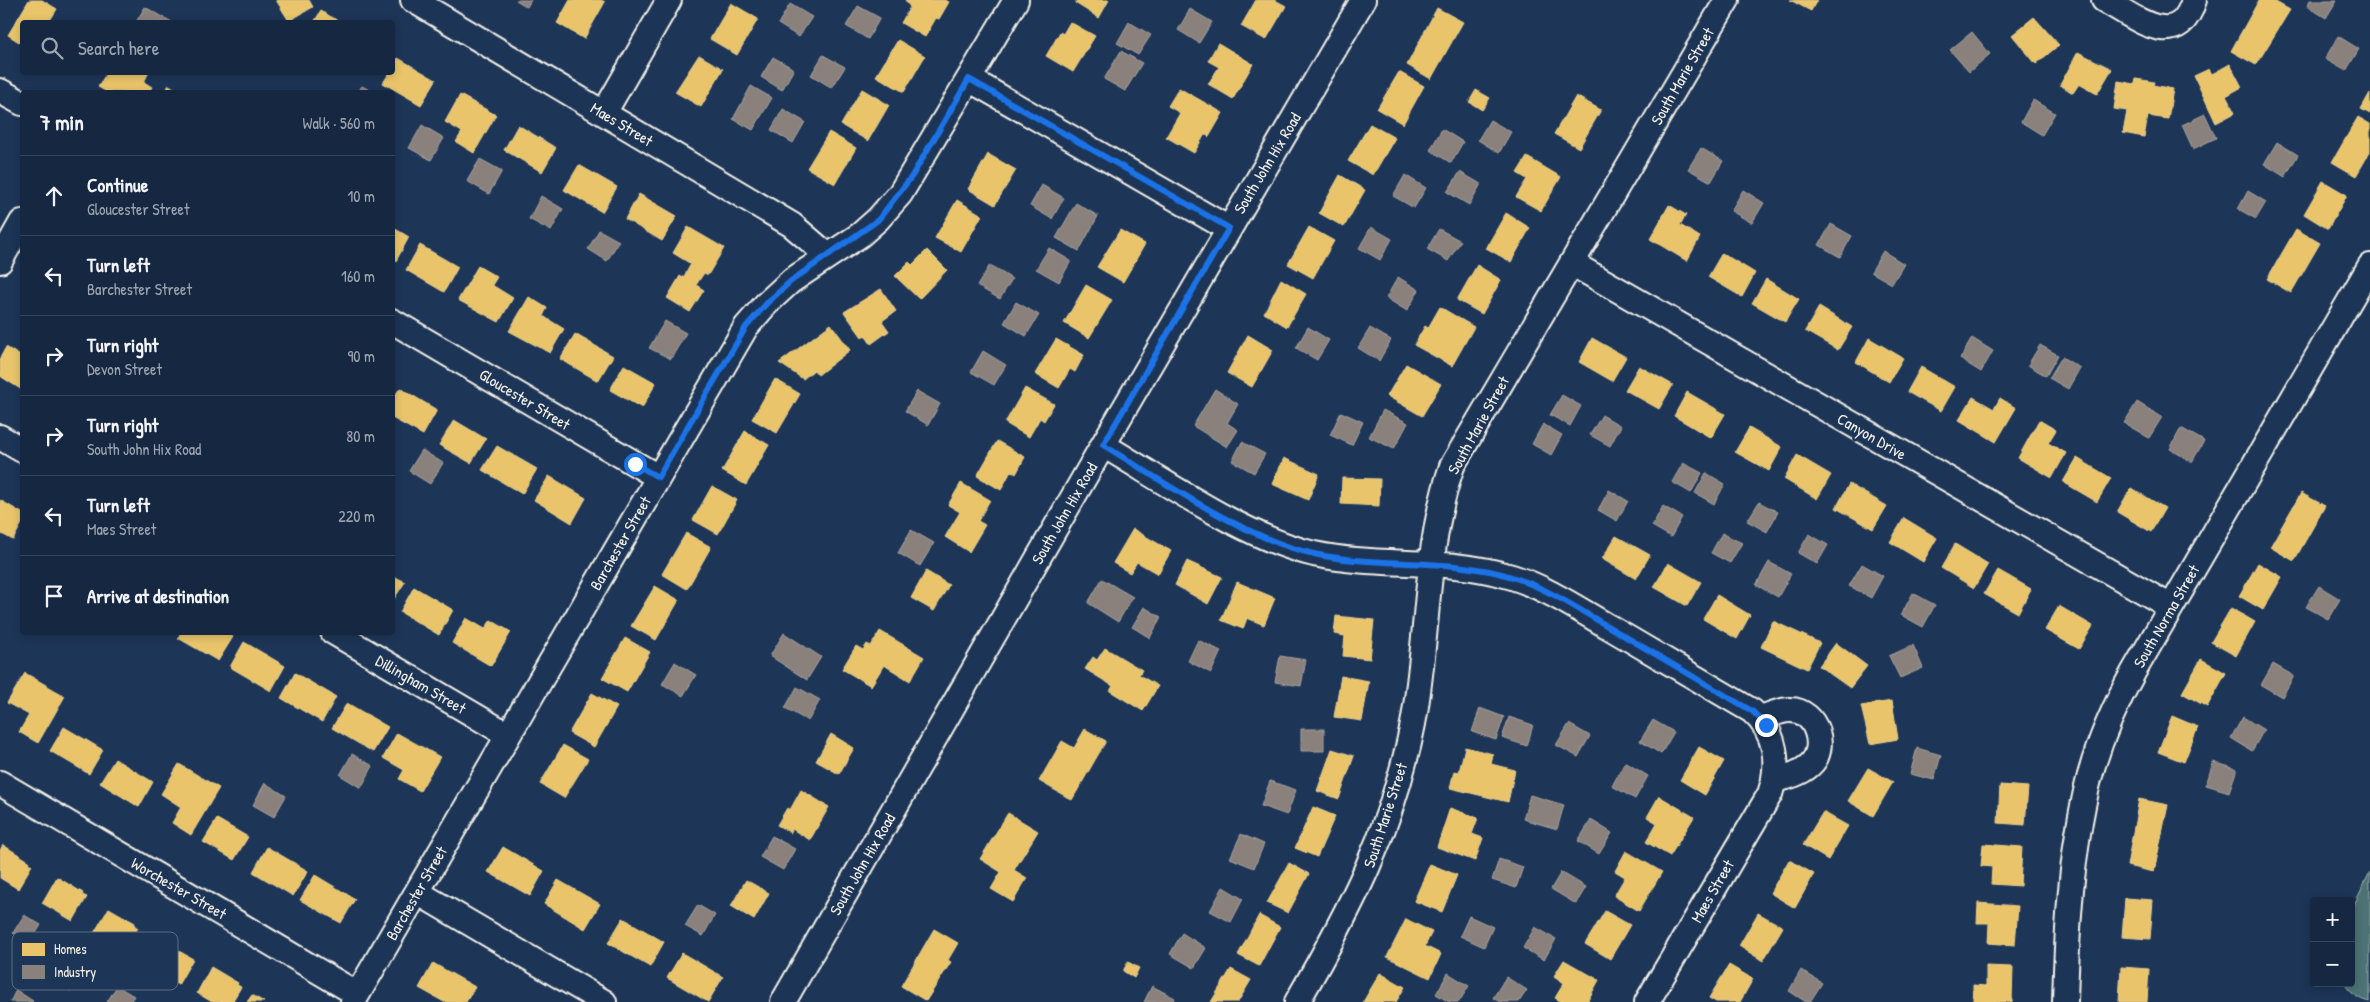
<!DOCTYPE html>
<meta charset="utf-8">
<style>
:root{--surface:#162841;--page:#1f3048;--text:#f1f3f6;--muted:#9ea6b1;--line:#35445a}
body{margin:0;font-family:"Patrick Hand",sans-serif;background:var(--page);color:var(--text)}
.controls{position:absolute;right:15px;bottom:15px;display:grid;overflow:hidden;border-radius:5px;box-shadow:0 2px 8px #0003}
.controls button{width:45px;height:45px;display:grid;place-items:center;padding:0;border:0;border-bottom:1px solid var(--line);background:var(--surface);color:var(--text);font:25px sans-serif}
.stop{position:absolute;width:15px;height:15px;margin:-11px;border:4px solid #1a73e8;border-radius:50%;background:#fff}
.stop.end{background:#1a73e8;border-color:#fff;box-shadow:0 1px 5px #0008}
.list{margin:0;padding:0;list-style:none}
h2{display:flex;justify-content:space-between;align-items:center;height:65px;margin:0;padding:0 20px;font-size:21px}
h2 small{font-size:16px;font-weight:400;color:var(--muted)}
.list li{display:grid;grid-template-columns:32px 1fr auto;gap:15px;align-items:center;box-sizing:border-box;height:80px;padding:0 20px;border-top:1px solid var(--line)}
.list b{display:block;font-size:19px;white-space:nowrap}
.list p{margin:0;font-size:16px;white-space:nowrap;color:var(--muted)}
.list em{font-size:16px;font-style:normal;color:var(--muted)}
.icon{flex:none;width:28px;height:28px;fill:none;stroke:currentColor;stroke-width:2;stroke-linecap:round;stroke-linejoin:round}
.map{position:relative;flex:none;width:2370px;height:1002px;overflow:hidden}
.search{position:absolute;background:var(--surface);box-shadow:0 2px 8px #0003;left:20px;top:20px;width:375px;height:55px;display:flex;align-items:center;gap:12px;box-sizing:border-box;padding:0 18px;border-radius:5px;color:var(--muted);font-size:19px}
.panel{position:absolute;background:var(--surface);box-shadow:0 2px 8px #0003;left:20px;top:90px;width:375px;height:545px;border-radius:5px}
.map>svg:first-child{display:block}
.green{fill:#4d7273;stroke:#a0b2ae}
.homes{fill:#e9c46a;stroke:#ecd290}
.industry{fill:#8a817c;stroke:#aaa39c}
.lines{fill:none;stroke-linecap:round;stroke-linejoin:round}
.minor-casing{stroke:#f4f1e8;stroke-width:28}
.minor{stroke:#1d3557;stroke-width:24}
.route{stroke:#1a73e8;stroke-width:6}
.labels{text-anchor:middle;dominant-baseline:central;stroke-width:5;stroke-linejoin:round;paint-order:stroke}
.street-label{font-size:16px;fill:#f4f1e8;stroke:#1d3557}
.key{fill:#1d3557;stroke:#5e6d82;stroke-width:1}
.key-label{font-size:14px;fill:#f4f1e8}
</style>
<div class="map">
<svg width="2370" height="1002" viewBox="0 0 2370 1002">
<rect width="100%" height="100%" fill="#1d3557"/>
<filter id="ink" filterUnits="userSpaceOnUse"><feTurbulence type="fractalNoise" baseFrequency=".02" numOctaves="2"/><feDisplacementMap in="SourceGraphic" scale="10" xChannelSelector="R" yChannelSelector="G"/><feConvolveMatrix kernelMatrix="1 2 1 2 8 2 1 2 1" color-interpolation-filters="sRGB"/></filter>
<g filter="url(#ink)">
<path class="green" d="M2370 872V1002C2359 1000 2350 993 2344 983H2351V911Z"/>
<path class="homes" d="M29 0H42L57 9 49 22H22V44L8 35Z
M276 0H309L313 7 289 21Z
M570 0H601L605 2 584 39 557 23Z
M905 0H945L949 2 939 19 936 18 925 37 901 23 910 7Z
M1077 0H1109L1099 18 1075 3Z
M1256 0H1275L1286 6 1266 40 1241 26Z
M1790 0H1817L1811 11Z
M2259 0H2272L2290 10 2256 65 2231 51Z
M731 3 758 19 737 55 710 39Z
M1437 8 1463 22 1431 79 1407 65Z
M321 11 340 22H314Z
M2034 17 2059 45 2036 64 2012 35Z
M1070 22 1095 36 1073 72 1046 56 1060 32 1063 34Z
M898 40 925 56 904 92 876 76Z
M1218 43 1253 64 1233 99 1208 84 1219 67 1208 61Z
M2078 52 2112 69 2097 94 2079 84 2073 93 2060 85Z
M699 55 723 69 701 107 675 92Z
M398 58 436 80 421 105 383 83 390 72H392V68Z
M2230 64 2242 87 2226 96 2235 113 2216 123 2194 76 2209 69 2212 74Z
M107 72H149L144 82 152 87 149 92H107L98 87Z
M1399 72 1424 86 1403 124 1377 109Z
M2136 79 2154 82 2153 85 2173 89 2168 119 2148 116 2144 137 2123 133 2127 111 2114 109 2118 81 2135 84Z
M169 85 181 92H165Z
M1179 88 1223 113 1209 137 1205 134 1194 153 1166 137 1180 113 1168 106Z
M862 89 889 105 868 141 841 125Z
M1476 90 1490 98 1482 110 1469 102Z
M2370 93V114L2361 109Z
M460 95 496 115 474 153 456 142 462 132 445 122Z
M1576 96 1601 110 1579 148 1554 134Z
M2358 117 2370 124V152L2356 176 2332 162Z
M1370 124 1395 138 1373 175 1348 161Z
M518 125 556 148 542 172 504 150Z
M829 132 856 148 835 184 807 168Z
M988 154 1016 170 995 205 968 189Z
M1527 157 1561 177 1541 211 1516 197 1527 179 1517 173Z
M579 165 617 187 602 212 564 190Z
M1340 175 1365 190 1344 227 1319 213Z
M2323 181 2347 195 2328 229 2304 214Z
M639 194 677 216 662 241 625 219Z
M957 200 982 215 961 252 935 238Z
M1669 205 1686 215 1680 225 1700 237 1687 261 1650 239Z
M1506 213 1530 228 1511 262 1486 248Z
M392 227 409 237 396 261 392 259Z
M688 227 724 248 708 275 704 273 696 285 704 290 690 312 667 298 680 276 683 278 691 264 673 253Z
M1309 227 1334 241 1313 278 1288 264Z
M2296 229 2320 243 2291 293 2267 279Z
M1120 230 1145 244 1123 282 1097 267Z
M420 245 458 267 444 292 406 270Z
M927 250 947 270 919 299 895 276 909 262 912 265Z
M1722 253 1755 273 1742 297 1708 277Z
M1477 265 1501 280 1482 314 1457 300Z
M478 266 497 277 492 285 513 298 499 322 458 300Z
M1281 279 1306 294 1287 327 1264 313Z
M1766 279 1799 299 1785 322 1752 303Z
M1086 285 1112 300 1089 338 1064 323Z
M881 289 896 311 882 321 889 331 871 344 865 335 862 337 844 312Z
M529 297 547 308 543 316 564 329 550 353 509 331Z
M1440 307 1474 327 1452 366 1414 345 1425 326 1428 328Z
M1819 307 1852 327 1838 350 1805 331Z
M831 324 850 350 818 375 814 370 803 379 779 363Z
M575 334 613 356 598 381 560 359Z
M1248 335 1273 350 1252 387 1227 373Z
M1592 338 1626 357 1612 381 1579 362Z
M1869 338 1903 358 1889 382 1856 362Z
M1056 339 1084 355 1075 372 1070 369 1059 388 1035 374Z
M6 347 22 357V390L0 376V358Z
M1406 364 1441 384 1422 416 1387 396Z
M624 365 656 383 642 408 610 390Z
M1639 366 1673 385 1659 409 1625 390Z
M1921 367 1955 387 1941 411 1907 392Z
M775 379 800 394 777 433 752 419Z
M400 388 437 410 423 435 392 418V400Z
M1025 388 1054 404 1044 421 1040 418 1029 437 1005 423Z
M1687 392 1725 414 1711 438 1674 416Z
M1973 397 1994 409 2000 398 2016 408 1996 442 1959 420Z
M454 420 486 439 471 463 439 445Z
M2039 420 2056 430 2048 443 2066 453 2052 478 2018 458Z
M1749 428 1782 447 1769 471 1735 452Z
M745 431 769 445 746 485 722 471Z
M997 441 1025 457 1016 474 1011 471 1001 490 977 476Z
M497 446 537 469 522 494 482 470Z
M1797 455 1831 475 1817 499 1784 479Z
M1284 458 1319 474 1308 500 1272 484Z
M2077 458 2111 478 2097 502 2063 482Z
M549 476 586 498 572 523 534 500Z
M1342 478 1380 479 1379 506 1341 504Z
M961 483 990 500 978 521 985 525 969 552 945 537 960 512 948 505Z
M1849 484 1887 506 1873 529 1836 508Z
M712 486 737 500 718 534 693 520Z
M2131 488 2165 508 2151 532 2117 512Z
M2301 493 2325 506 2294 561 2270 547Z
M0 500 22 513V523L13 540 0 533Z
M1904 518 1937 538 1923 562 1890 542Z
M1133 529 1171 551 1158 574 1137 562 1130 573 1113 563Z
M686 533 711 547 687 589 662 574Z
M1616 536 1650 555 1636 579 1602 559Z
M1955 544 1988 564 1974 588 1941 568Z
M1187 561 1222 577 1208 604 1175 585Z
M1668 563 1701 582 1687 606 1654 587Z
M2258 563 2282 577 2263 610 2239 596Z
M1998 570 2031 589 2018 613 1984 594Z
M926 571 949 585 934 611 911 598Z
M392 575 405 582 392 602Z
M1237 582 1275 598 1264 625 1247 618 1243 629 1221 620Z
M655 586 679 600 656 640 631 626Z
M414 587 453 610 439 635 400 612Z
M1717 595 1750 615 1737 639 1703 619Z
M2059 606 2093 626 2079 649 2045 630Z
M2231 608 2255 622 2236 656 2211 642Z
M1336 616 1374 620 1370 659 1343 656 1345 636 1334 634Z
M466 618 485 629 491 620 511 632 491 666 452 643Z
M1773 621 1820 643 1807 669 1761 647Z
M880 631 924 657 910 681 884 665 871 686 842 669 856 646 863 650 867 644 871 646Z
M181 632H226L233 637 218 661 178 638Z
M625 638 650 652 627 692 602 678Z
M244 642 285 666 271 691 230 667Z
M1836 643 1867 666 1850 688 1819 666Z
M1105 648 1142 670 1139 675 1158 686 1143 711 1110 691 1113 686 1085 669 1093 657 1097 660Z
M2201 659 2226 673 2207 707 2182 693Z
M25 673 65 696 38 743 19 732 29 715 7 703Z
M295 673 336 697 322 722 281 698Z
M1341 676 1369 681 1362 721 1334 717Z
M592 693 617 707 594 747 569 733Z
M1892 701 1898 739 1870 744 1861 706Z
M347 703 388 727 373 752 332 728Z
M2172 716 2198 727 2184 762 2158 752Z
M64 727 103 750 89 774 50 751Z
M1085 729 1106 741 1072 800 1039 781 1062 741 1074 748Z
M397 733 440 757 420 791 399 779 404 770 383 758Z
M831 734 854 748 839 774 816 761Z
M563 745 588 759 564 798 540 784Z
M1465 747 1493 754 1491 764 1515 770 1508 802 1450 788 1454 771 1459 772Z
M1699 747 1724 761 1705 795 1680 780Z
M1332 749 1354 756 1339 799 1317 791Z
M115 759 153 782 139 807 100 783Z
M179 764 219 788 191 835 172 823 181 807 161 794Z
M1868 768 1893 782 1873 816 1848 801Z
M2000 785 2028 787 2025 825 1998 823Z
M801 790 829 807 810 840 792 829 791 833 777 825 787 808 790 810Z
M1659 796 1694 817 1670 856 1646 842 1657 823 1647 817Z
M2139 799 2168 805 2154 872 2127 866Z
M1313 807 1335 816 1317 857 1295 848Z
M1450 808 1478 818 1472 834 1483 838 1475 861 1437 847Z
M1823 812 1848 826 1828 860 1803 845Z
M1008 813 1038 831 1014 870 1027 878 1013 902 991 889 1001 872 980 859Z
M217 819 248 837 234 860 203 842Z
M1983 844 2022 847 2020 886 1991 884 1992 867 1981 866Z
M3 845 29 861 28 863 32 865 18 889 0 878V850Z
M267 847 308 871 293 896 253 872Z
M503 847 544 871 530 896 488 872Z
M1626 851 1662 872 1639 911 1614 896 1625 877 1615 871Z
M1789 860 1814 874 1795 908 1770 893Z
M1289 863 1309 874 1288 913 1267 903Z
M1430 864 1457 875 1442 912 1414 901Z
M315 875 355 899 341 923 300 900Z
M57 877 83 893 82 895 87 897 73 921 42 903Z
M558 880 600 904 585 929 544 904Z
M746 880 769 893 754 920 731 906Z
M2125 898 2153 900 2150 939 2122 937Z
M1978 903 2018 906 2015 945 1988 943 1989 923H1977Z
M109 908 135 923 134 925 138 928 124 951 94 933Z
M1605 911 1630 925 1610 959 1585 944Z
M1758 913 1783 927 1763 961 1739 946Z
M1259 915 1280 927 1259 966 1238 955Z
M623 918 664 942 650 967 608 943Z
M1406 919 1432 932 1425 946 1441 954 1430 978 1387 957Z
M934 929 958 943 948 960 951 962 926 1001 901 986Z
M157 933 173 942 170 946 193 959 178 985 140 962Z
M682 953 723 977 708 1002 667 978Z
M1564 960 1599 980 1587 1002H1562L1555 998 1564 983 1554 976Z
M1128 962 1139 968 1134 978 1123 971Z
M433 963 475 987 466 1002H444L419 988Z
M1729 965 1753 979 1740 1002H1716L1709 998Z
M1986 966 2013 967 2012 1002H1973V985L1986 986Z
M211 967 238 983 237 985 241 987 232 1002H212L197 993Z
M2121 967 2149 969 2147 1002H2119Z
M1231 969 1251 980 1238 1002H1211Z
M1380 973 1405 987 1396 1002H1363Z
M252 995 264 1002H247Z"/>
<path class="industry" d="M516 0H531L527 7Z
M2310 0H2337L2326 18 2307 6Z
M790 4 812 17 799 37 778 24Z
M858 6 880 18 868 39 846 26Z
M145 7 172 22H136Z
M1190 9 1212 22 1199 43 1178 30Z
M1129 22 1151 35 1138 55 1117 43Z
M1972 32 1990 54 1969 72 1950 50Z
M2338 36 2359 49 2346 71 2325 59Z
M1121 51 1142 63 1125 91 1104 79Z
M823 55 845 67 832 88 811 75Z
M773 57 794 69 782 90 761 77Z
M362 86 373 92H358Z
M751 86 772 98 753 130 733 119Z
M2033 100 2055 113 2042 135 2021 122Z
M783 109 805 122 793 143 771 130Z
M2205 114 2216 138 2193 149 2182 125Z
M1490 120 1511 132 1499 153 1478 140Z
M422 125 444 138 431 160 409 148Z
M1442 129 1463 142 1451 163 1430 150Z
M2277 142 2298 155 2285 177 2264 164Z
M1701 148 1723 161 1711 182 1688 169Z
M480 159 502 171 489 194 467 181Z
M1460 172 1481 184 1469 205 1447 192Z
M1405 175 1426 188 1414 208 1393 196Z
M1042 185 1064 198 1052 219 1030 206Z
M1743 190 1764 203 1752 223 1731 211Z
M2248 191 2266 202 2256 219 2238 209Z
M541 196 563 209 551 231 529 219Z
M1076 203 1098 216 1079 251 1056 238Z
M1831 224 1852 236 1840 257 1819 245Z
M1371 227 1392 239 1380 260 1359 248Z
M1439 229 1461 241 1448 261 1427 249Z
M599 230 619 241 607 261 588 249Z
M1049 248 1071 261 1059 282 1036 269Z
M1883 251 1904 264 1892 284 1871 272Z
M990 265 1012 279 1000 299 977 286Z
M1398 277 1419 290 1407 311 1386 298Z
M1016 302 1039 315 1026 336 1004 323Z
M665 321 686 333 671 359 649 348Z
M1308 327 1329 340 1317 360 1296 348Z
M1370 328 1391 340 1379 361 1358 348Z
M1972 338 1993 351 1981 372 1960 359Z
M2040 345 2058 355 2046 376 2028 365Z
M983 351 1006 365 994 385 971 372Z
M2062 357 2080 368 2068 389 2049 378Z
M1215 389 1238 404 1227 423 1238 430 1227 447 1193 426Z
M917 391 940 404 928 425 905 411Z
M1562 395 1581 406 1570 426 1550 415Z
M2137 402 2162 417 2149 438 2124 423Z
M1383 410 1408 423 1394 449 1369 437Z
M1341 412 1363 422 1352 445 1330 435Z
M1602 415 1621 426 1610 446 1590 435Z
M1543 424 1562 435 1551 455 1532 444Z
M2181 428 2204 441 2192 462 2170 449Z
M1242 442 1265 454 1254 473 1232 461Z
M422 450 443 463 430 484 409 471Z
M1683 463 1702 473 1691 493 1672 482Z
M1706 473 1725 484 1714 504 1695 493Z
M1609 490 1628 501 1617 521 1598 510Z
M1759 502 1778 512 1767 532 1747 521Z
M1663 506 1682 517 1671 537 1652 526Z
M911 530 934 543 920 566 898 553Z
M1722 533 1742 543 1730 563 1711 553Z
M1809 534 1828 545 1817 564 1798 553Z
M1769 562 1791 574 1778 597 1756 585Z
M1862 564 1883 576 1871 598 1849 586Z
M1102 579 1133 597 1118 622 1088 603Z
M2319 586 2340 599 2328 619 2306 607Z
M1913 593 1935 605 1923 627 1901 615Z
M1144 607 1161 617 1150 638 1132 627Z
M784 633 821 657 807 680 770 656Z
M1198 640 1221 651 1211 673 1188 661Z
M1913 645 1923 668 1900 678 1889 656Z
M1280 656 1306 660 1301 686 1275 682Z
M675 662 696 675 683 696 662 684Z
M2273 664 2294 676 2282 697 2261 685Z
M797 687 820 700 808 721 785 708Z
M1480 708 1504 717 1496 740 1472 732Z
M1509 717 1533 725 1527 746 1502 738Z
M2243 717 2264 730 2252 751 2231 738Z
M1653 720 1674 732 1661 754 1640 741Z
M1569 724 1590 736 1578 757 1556 745Z
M1301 729H1324V751H1301Z
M1917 748 1941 755 1934 780 1910 774Z
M352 754 373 766 361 788 340 775Z
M1625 762 1648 776 1635 799 1612 786Z
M2213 762 2237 769 2229 792 2206 785Z
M1270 781 1296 790 1287 815 1261 806Z
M265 783 286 796 274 817 253 805Z
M1530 795 1564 805 1557 829 1523 819Z
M1591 820 1612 833 1599 854 1578 841Z
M1241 834 1264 844 1254 868 1230 858Z
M772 836 795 849 783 870 760 857Z
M1499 859 1523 867 1516 888 1492 880Z
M1561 872 1586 887 1576 904 1551 889Z
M1223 887 1243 899 1231 922 1210 911Z
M698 905 715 915 703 936 685 926Z
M24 915 41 925 30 943 13 933Z
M1469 916 1493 927 1484 947 1460 936Z
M1535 927 1556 939 1544 960 1523 948Z
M1182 933 1206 948 1194 968 1170 954Z
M66 952 87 965 71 991 51 979Z
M1801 970 1822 983 1810 1002H1806L1789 991Z
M1448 973 1469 986 1459 1002H1449L1436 994Z
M1506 977 1527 990 1519 1002H1500L1493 998Z
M117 986 134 996 130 1002H107Z
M1152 986 1175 998 1173 1002H1144Z
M16 990 33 1001 32 1002H10Z"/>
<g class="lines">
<g class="minor-casing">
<path id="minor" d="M413 0 792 225 827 255
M2104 0C2135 17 2178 54 2194 0
M969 79 1229 229
M0 91 22 103
M604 113 669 0
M0 261 22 222
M1573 264 2171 607
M392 321 658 477
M0 437 22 450
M1103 445C1166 482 1243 537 1314 554 1379 568 1448 557 1512 577 1547 588 1578 609 1609 627 1657 655 1704 683 1752 711 1777 733 1780 764 1770 794L1647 1002
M333 632 508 735
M1761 718C1770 715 1780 710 1790 710 1817 710 1828 749 1810 765 1800 774 1787 777 1775 780
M0 783 357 994
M417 892 604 1002
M353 1002 746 327 767 303 791 281 860 235 878 219 900 194 1016 0
M783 1002 1103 445 1363 0
M1297 1002C1350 910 1392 830 1413 724 1429 638 1424 549 1452 466L1727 0
M2065 1002C2067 928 2071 851 2089 779 2099 741 2115 705 2134 671L2370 266"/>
</g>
<use href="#minor" class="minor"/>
</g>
</g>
<g class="lines" filter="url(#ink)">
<path class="route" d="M635 464 658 477 746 327 767 303 791 281 878 220 912 176 969 79 1229 228 1103 445C1165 482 1243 538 1314 554 1379 568 1448 557 1512 577 1547 588 1578 609 1609 627 1657 655 1704 683 1752 711L1766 725"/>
</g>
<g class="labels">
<g class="street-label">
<text transform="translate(1682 76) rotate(-60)">South Marie Street</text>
<text transform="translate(622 124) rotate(31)">Maes Street</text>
<text transform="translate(1267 163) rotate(-59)">South John Hix Road</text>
<text transform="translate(525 399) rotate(31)">Gloucester Street</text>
<text transform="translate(1478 425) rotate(-61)">South Marie Street</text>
<text transform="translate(1872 436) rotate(30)">Canyon Drive</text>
<text transform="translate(1064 513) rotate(-60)">South John Hix Road</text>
<text transform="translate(620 543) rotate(-60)">Barchester Street</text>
<text transform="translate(2166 616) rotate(-60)">South Norma Street</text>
<text transform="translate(421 684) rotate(30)">Dillingham Street</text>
<text transform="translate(1385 815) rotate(-72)">South Marie Street</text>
<text transform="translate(862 864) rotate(-60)">South John Hix Road</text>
<text transform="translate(179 888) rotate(30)">Worchester Street</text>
<text transform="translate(1712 891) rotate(-60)">Maes Street</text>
<text transform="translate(416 893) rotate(-60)">Barchester Street</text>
</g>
</g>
<rect x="12" y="932" width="166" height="58" rx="8" class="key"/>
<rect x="22" y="943" width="23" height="13" fill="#e9c46a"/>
<rect x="22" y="965" width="23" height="14" fill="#8a817c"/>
<g class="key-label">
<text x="54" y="954">Homes</text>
<text x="54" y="977">Industry</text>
</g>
</svg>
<div class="controls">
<button>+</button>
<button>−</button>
</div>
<div class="stop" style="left:635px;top:464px"></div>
<div class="stop end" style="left:1766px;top:725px"></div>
<div class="search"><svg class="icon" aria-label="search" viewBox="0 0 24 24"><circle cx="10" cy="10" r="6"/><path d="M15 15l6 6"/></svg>Search here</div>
<section class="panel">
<h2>7 min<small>Walk · 560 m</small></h2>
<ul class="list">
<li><svg class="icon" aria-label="ahead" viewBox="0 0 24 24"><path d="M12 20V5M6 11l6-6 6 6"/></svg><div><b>Continue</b><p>Gloucester Street</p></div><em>10 m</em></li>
<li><svg class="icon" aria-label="left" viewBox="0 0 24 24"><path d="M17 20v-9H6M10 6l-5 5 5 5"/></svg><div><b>Turn left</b><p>Barchester Street</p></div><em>160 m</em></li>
<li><svg class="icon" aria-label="right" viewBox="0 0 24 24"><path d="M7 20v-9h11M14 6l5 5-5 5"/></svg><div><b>Turn right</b><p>Devon Street</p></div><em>90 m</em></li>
<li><svg class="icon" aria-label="right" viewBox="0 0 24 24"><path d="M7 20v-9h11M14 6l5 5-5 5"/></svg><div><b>Turn right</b><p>South John Hix Road</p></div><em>80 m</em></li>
<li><svg class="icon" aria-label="left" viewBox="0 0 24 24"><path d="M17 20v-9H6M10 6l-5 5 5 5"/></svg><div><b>Turn left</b><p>Maes Street</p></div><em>220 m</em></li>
<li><svg class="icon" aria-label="arrive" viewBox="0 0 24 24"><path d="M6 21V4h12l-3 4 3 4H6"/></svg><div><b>Arrive at destination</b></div></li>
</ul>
</section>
</div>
